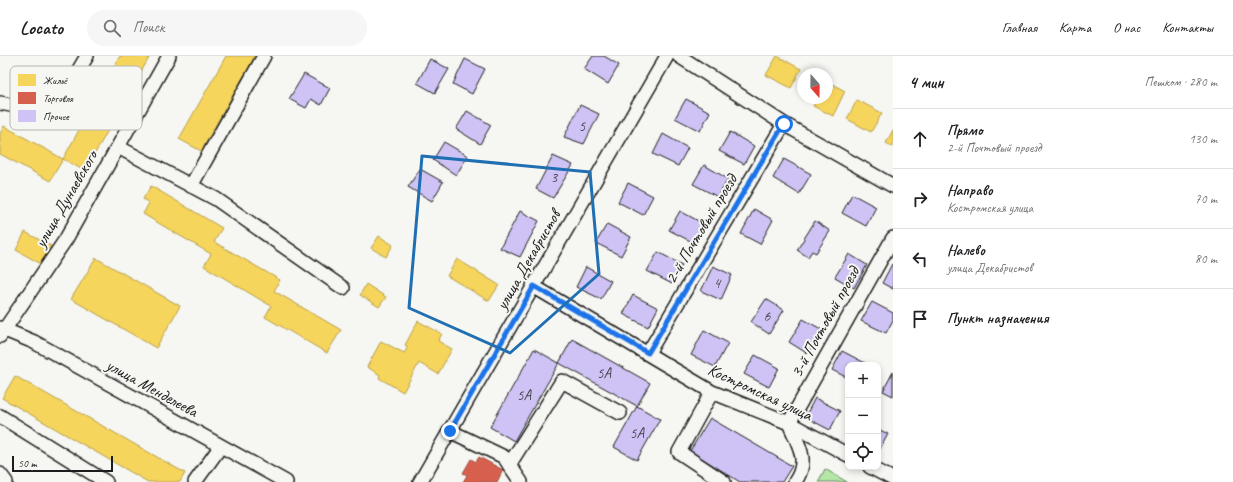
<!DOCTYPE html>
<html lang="ru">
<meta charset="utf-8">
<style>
:root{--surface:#fff;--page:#f6f6f6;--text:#202124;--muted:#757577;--line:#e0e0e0}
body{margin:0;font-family:Caveat,sans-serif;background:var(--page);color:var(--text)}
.controls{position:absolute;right:12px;bottom:12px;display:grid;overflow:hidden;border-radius:8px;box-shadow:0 2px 6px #0003}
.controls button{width:36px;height:36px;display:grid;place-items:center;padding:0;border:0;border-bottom:1px solid var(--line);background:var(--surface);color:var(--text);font:20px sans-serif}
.compass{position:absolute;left:797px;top:12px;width:36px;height:36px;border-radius:50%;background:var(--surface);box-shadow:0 2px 6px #0003;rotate:160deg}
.scale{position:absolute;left:12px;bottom:10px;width:101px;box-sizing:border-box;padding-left:4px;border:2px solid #1c1c1c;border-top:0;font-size:11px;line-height:14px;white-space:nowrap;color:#1c1c1c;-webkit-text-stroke:3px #f6f6f2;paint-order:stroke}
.stop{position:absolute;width:12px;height:12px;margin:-9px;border:3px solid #1a73e8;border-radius:50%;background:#fff}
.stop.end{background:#1a73e8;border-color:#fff;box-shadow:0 1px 4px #0008}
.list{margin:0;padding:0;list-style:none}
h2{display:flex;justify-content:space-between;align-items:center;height:52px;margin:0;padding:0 16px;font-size:17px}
h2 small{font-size:13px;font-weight:400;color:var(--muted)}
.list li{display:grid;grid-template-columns:26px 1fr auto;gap:12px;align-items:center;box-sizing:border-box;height:60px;padding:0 16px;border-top:1px solid var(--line)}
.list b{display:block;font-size:15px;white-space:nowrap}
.list p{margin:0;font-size:13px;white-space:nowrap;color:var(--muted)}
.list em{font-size:13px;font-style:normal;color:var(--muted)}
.icon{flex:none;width:22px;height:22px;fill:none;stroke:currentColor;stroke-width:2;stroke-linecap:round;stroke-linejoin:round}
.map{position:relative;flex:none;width:893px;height:426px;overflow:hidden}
header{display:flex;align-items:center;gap:24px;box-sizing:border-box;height:56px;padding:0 20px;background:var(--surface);border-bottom:1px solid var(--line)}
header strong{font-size:19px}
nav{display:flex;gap:22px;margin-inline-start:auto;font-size:14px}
.search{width:280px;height:36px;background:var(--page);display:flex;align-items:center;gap:10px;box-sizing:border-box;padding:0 14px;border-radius:22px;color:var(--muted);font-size:15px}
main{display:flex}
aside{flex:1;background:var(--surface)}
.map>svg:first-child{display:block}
.green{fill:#b4e6a6;stroke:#688161}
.homes{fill:#f6d55c;stroke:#b59e49}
.shops{fill:#d6604d;stroke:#9e4c3e}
.building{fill:#cfc3f5;stroke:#1c1c1c}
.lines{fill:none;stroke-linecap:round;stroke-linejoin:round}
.minor-casing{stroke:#1c1c1c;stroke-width:16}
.minor{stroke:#f6f6f2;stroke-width:13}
.route{stroke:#1a73e8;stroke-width:5}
.marked{fill:none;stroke:#1f6fb2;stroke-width:3;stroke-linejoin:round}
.labels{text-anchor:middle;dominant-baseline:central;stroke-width:4;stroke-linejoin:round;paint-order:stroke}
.number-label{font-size:15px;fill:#494652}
.street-label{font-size:17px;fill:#1c1c1c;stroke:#f6f6f2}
.key{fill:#f6f6f2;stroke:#b5b5b2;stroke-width:1}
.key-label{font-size:11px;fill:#1c1c1c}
</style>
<header>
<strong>Locato</strong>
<div class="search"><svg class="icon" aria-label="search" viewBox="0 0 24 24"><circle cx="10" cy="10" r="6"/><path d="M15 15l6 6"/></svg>Поиск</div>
<nav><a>Главная</a><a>Карта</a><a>О нас</a><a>Контакты</a></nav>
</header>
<main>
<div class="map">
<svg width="893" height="426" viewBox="0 0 893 426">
<rect width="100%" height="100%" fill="#f6f6f2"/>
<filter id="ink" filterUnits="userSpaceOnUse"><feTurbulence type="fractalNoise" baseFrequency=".025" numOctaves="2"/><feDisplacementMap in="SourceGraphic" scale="8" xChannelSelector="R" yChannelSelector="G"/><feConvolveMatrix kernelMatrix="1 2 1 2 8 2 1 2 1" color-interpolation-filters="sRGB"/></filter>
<g filter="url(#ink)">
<path class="green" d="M825 413 847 426H818Z"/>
<path class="homes" d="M120 0H150L85 115 63 103Z
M226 0H255L201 95 179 83Z
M777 0 801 13 791 32 766 19Z
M827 25 845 35 833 60 813 50 818 42H827Z
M857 44 882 57 871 76 847 63Z
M4 70 63 103 50 125 0 98V78Z
M893 74V91L886 87Z
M151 130 222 172 214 186 280 224 274 235 341 274 327 297 265 261 271 250 204 210 211 198 143 158 149 147 143 143Z
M25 176 51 190 41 208 16 194Z
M379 180 393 189 386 201 371 192Z
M96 202 180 250 156 292 71 243Z
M457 203 499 229 489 245 447 220Z
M366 228 386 241 379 251 360 239Z
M418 265 442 278 438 285 452 293 438 318 419 307 403 336 379 322 380 319 367 311 381 285 404 297 408 291 405 289Z
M15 320 185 417 180 426H148L2 342Z"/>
<path class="shops" d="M479 401 503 414 497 426H463L467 419 463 417 471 403 476 406Z"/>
<path class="building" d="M593 0H604L619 9 608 28 584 13Z
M430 3 449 13 435 37 417 27Z
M465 3 485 13 472 38 453 28Z
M304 18 330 32 321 49 311 43 306 52 289 43Z
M686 43 710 56 700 75 675 62Z
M580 49 599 58 584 88 564 81Z
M467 55 491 69 480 88 456 73Z
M730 76 754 90 744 108 719 95Z
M663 78 688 92 678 110 653 98Z
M444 86 468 100 456 119 433 104Z
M553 100 573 109 553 142 536 133Z
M784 103 811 118 799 138 773 122Z
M704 109 728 123 718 141 693 128Z
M420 113 443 126 432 145 408 131Z
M628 127 653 140 643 159 618 146Z
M852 138 876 151 866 170 842 157Z
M754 153 773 164 760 188 741 178Z
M520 155 539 165 520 201 500 192Z
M680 155 704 168 694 187 669 174Z
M815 165 830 175 816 197 812 195 808 201 797 194Z
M607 168 631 181 621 200 596 187Z
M658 196 682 209 672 228 647 215Z
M849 198 867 209 854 232 835 221Z
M892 208H893V233L882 227Z
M713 210 732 219 721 244 701 235Z
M586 211 611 225 601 243 576 231Z
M633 239 658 252 648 271 623 258Z
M766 243 784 254 769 278 751 266Z
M872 246 893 257V264L886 277 861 265Z
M803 263 821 273 808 298 789 286Z
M704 274 728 287 715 311 691 299Z
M572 283 650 327 637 350 559 307Z
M534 293 559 307 514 385 490 371Z
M842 295 867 308 848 309V322L832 314Z
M755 299 779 312 769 331 744 318Z
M893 316V340L883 335Z
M815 342 840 355 830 374 805 361Z
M637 350 660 363 637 404 614 391Z
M710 362 792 410 782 426H740L690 395Z
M878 373 888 378 878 397Z"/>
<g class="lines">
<g class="minor-casing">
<path id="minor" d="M679 0 784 68 893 130
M0 47 53 57 87 0
M118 91 216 143 343 232
M191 130 264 0
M533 230 712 336 789 367 848 399
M0 272 34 286 286 426
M0 280 66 183 169 0
M648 297 784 68
M712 336 679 396 724 426
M0 360 106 426
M450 375 504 401 521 426
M509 409 562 325 620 357
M870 411 893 423
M0 418 6 426
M195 426 221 390
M420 426 667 0
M795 426C810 404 798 388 789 367L893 182"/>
</g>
<use href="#minor" class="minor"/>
</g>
</g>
<g class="lines" filter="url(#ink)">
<path class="route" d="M450 375 534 230 648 297 784 68"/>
</g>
<path class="marked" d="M422 100 590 116 599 218 510 297 409 252Z"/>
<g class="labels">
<g class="number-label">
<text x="582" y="70">5</text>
<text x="554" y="121">3</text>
<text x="717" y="227">4</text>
<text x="767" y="260">6</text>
<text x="604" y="317">5А</text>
<text x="524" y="339">5А</text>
<text x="637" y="377">5А</text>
</g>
<g class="street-label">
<text transform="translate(66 143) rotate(-60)">улица Дунаевского</text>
<text transform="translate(701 173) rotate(-59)">2-й Почтовый проезд</text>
<text transform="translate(528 204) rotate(-60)">улица Декабристов</text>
<text transform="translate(825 266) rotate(-61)">3-й Почтовый проезд</text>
<text transform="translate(152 332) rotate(29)">улица Менделеева</text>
<text transform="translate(760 336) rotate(25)">Костромская улица</text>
</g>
</g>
<rect x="10" y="10" width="132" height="64" rx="6" class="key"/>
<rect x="18" y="18" width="18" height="12" fill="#f6d55c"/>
<rect x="18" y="36" width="18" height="12" fill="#d6604d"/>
<rect x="18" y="54" width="18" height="12" fill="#cfc3f5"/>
<g class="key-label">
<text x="43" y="28">Жильё</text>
<text x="43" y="46">Торговля</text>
<text x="43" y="64">Прочее</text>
</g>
</svg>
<div class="controls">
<button>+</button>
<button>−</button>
<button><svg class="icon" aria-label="locate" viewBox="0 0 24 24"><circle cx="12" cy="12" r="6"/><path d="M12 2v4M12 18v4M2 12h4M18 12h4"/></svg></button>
</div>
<svg class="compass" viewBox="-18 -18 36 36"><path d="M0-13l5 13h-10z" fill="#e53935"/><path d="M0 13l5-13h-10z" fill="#757577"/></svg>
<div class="scale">50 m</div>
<div class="stop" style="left:784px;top:68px"></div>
<div class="stop end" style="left:450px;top:375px"></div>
</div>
<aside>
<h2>4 мин<small>Пешком · 280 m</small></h2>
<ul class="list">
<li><svg class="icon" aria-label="ahead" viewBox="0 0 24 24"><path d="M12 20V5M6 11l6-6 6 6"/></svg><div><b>Прямо</b><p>2-й Почтовый проезд</p></div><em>130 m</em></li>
<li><svg class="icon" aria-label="right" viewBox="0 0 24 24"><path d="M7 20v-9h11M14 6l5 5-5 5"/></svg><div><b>Направо</b><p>Костромская улица</p></div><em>70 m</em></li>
<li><svg class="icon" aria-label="left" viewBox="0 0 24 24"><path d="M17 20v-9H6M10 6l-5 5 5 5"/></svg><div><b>Налево</b><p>улица Декабристов</p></div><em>80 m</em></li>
<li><svg class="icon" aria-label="arrive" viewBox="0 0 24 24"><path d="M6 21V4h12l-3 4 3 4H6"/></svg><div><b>Пункт назначения</b></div></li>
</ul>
</aside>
</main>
